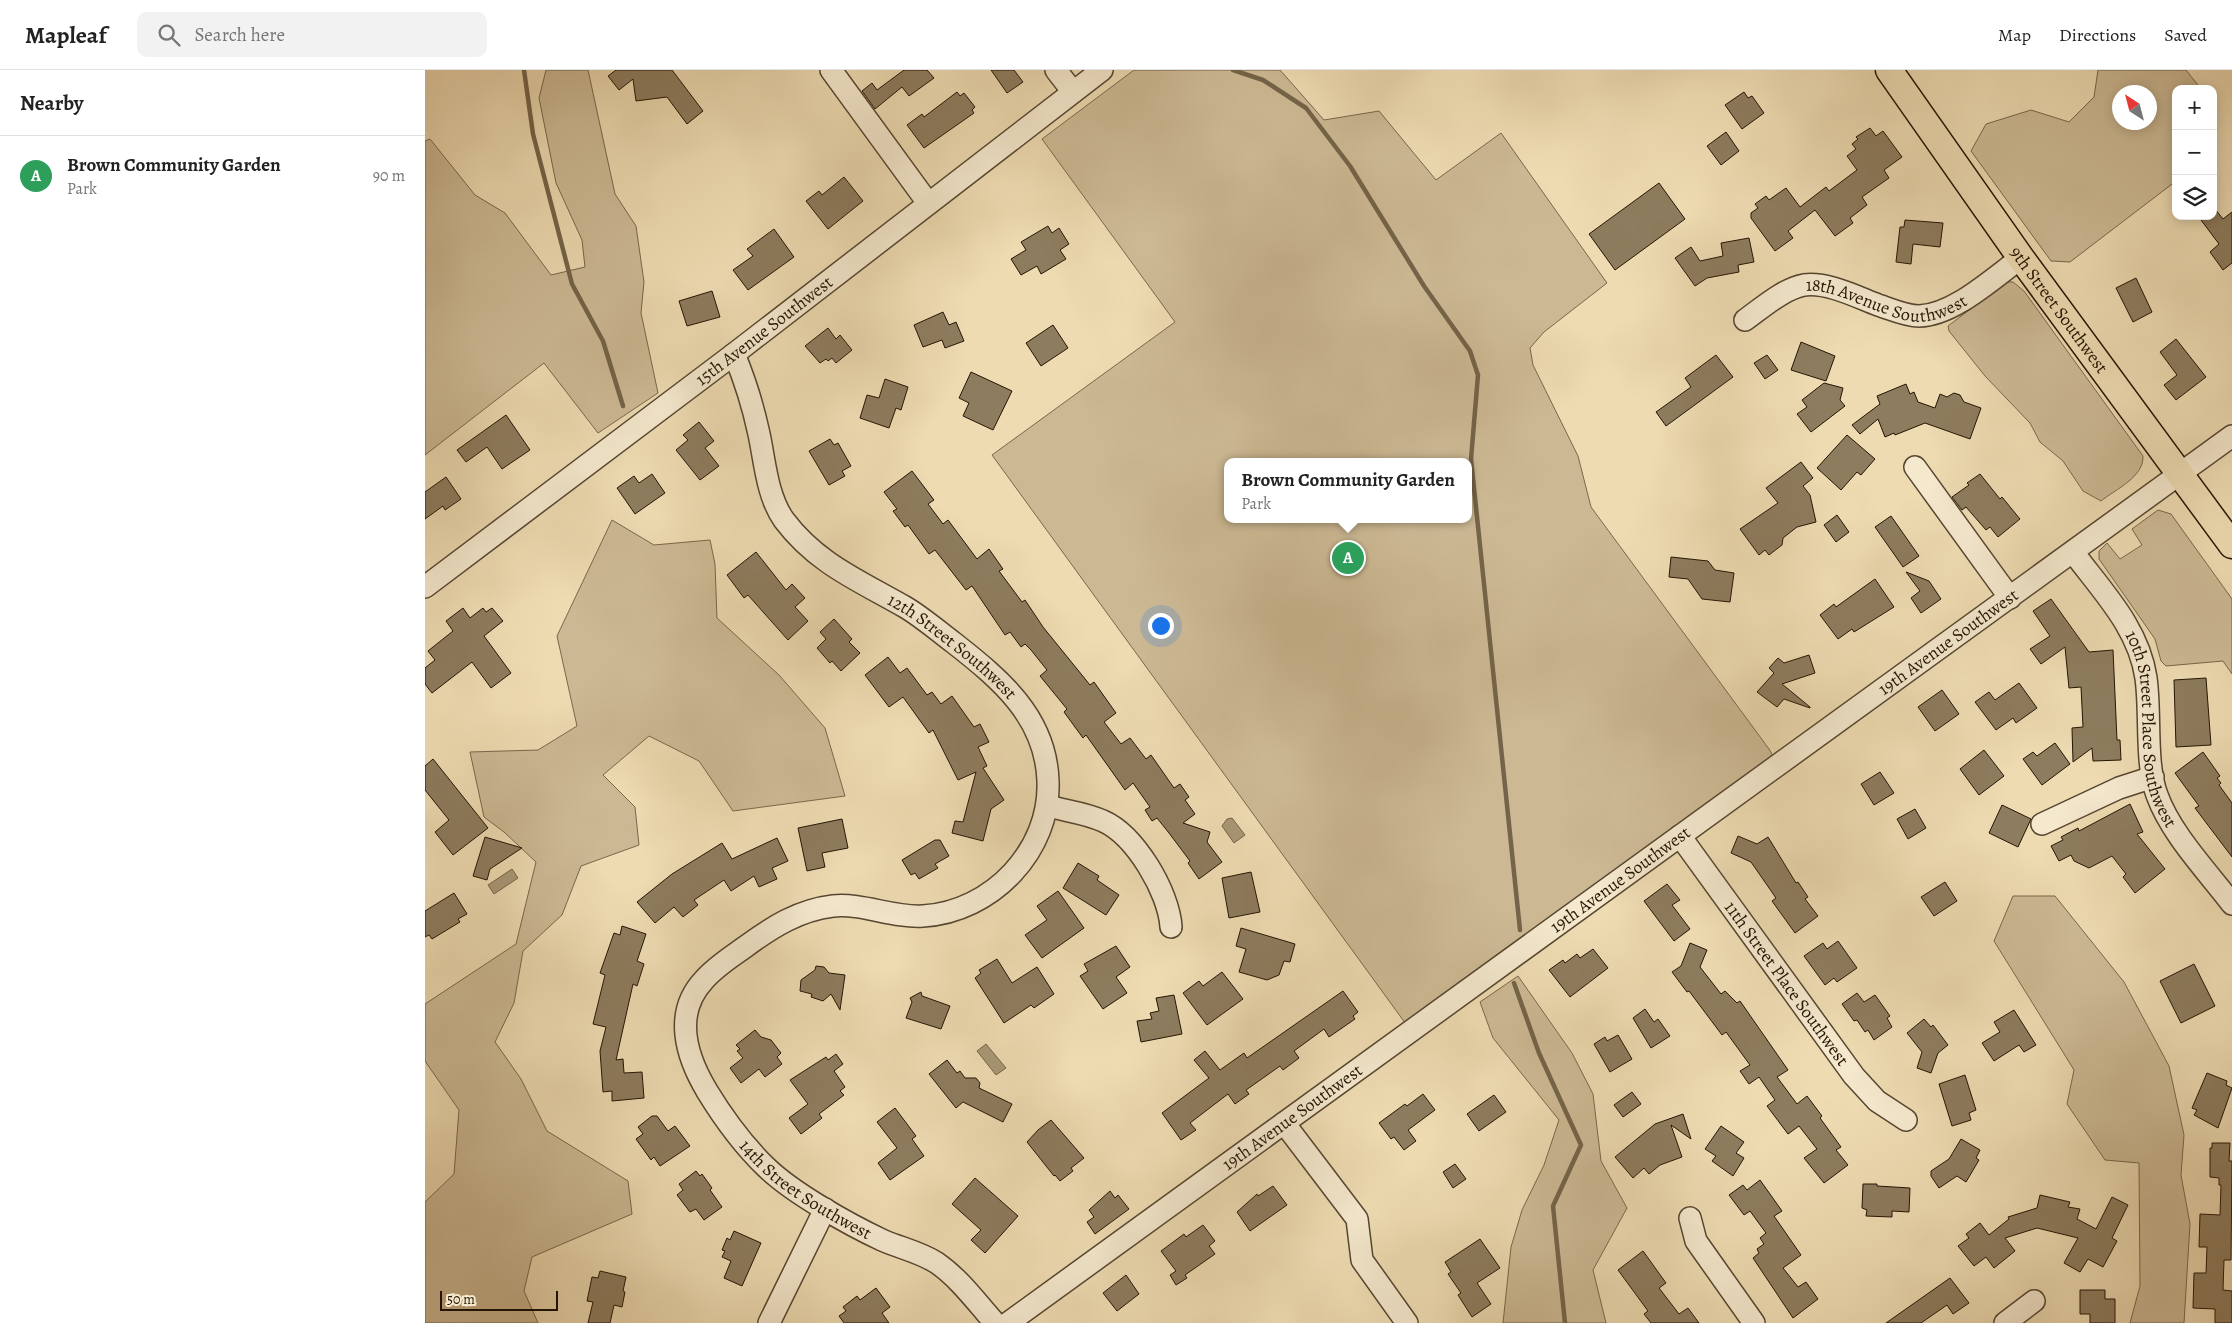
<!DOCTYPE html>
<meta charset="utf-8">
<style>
:root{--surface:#fff;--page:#f2f2f2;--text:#222;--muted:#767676;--line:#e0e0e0;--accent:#b45309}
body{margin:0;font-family:Alegreya,serif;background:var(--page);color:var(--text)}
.controls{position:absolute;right:15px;top:15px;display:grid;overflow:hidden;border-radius:10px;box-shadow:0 2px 12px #0003}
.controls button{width:45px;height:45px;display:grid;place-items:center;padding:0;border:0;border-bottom:1px solid var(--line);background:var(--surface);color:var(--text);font:25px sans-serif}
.compass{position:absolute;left:1687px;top:15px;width:45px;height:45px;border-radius:50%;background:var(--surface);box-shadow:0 2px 12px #0003;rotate:324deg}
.scale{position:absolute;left:15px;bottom:12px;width:118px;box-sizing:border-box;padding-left:5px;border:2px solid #241504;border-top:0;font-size:14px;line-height:18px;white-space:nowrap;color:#241504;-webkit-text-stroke:4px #f4e8cd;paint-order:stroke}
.you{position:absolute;left:735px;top:555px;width:18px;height:18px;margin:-12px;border:4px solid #fff;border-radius:50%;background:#1a73e8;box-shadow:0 0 0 8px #1a73e833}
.badge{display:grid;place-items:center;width:32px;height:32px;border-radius:50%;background:var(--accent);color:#fff;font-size:16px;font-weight:700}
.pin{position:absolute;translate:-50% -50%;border:2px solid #fff;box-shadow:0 1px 5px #0006}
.popup{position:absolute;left:799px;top:388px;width:248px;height:65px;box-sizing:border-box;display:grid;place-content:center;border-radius:10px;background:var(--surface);filter:drop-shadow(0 1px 4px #0005);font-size:16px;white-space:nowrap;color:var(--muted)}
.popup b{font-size:19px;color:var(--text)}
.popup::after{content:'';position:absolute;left:50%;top:100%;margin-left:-10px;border:10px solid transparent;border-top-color:var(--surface)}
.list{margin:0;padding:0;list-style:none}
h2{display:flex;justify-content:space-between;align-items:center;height:65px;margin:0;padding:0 20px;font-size:21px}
h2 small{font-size:16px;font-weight:400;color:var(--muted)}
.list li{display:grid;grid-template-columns:32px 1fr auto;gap:15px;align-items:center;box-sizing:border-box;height:80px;padding:0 20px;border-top:1px solid var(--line)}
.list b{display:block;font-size:19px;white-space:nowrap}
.list p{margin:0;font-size:16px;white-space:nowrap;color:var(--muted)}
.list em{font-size:16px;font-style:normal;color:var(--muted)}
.icon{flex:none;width:28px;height:28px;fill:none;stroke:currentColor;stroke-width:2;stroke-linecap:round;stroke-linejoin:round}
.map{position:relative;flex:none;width:1807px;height:1253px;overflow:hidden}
header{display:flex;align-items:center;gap:30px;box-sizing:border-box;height:70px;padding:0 25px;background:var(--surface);border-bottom:1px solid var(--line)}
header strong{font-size:24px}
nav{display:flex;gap:28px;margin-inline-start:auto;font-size:18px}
.search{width:350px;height:45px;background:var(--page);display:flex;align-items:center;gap:12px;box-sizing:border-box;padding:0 18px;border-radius:10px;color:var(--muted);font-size:19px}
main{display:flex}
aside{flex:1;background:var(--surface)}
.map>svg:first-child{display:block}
.green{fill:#ccb994;stroke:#78674c;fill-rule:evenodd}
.water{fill:#a99877;stroke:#746449}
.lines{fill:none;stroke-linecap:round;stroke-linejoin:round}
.stream{stroke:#746449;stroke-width:4.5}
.building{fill:#8d7c5e;stroke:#241504}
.minor-casing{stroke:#564630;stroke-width:24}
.major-casing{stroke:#241504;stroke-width:29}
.minor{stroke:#f4e8cd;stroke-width:21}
.major{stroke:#eedbb2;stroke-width:26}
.labels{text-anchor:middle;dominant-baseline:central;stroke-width:5;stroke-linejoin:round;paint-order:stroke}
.street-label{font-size:18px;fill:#241504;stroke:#f4e8cd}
</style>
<header>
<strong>Mapleaf</strong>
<div class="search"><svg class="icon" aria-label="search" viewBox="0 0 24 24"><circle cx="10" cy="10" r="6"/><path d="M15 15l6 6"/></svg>Search here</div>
<nav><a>Map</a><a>Directions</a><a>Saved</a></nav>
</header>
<main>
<aside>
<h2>Nearby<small></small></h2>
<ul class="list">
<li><span class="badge" style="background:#2e9e5b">A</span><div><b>Brown Community Garden</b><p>Park</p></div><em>90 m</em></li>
</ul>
</aside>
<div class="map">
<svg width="1807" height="1253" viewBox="0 0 1807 1253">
<rect width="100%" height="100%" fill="#eedbb2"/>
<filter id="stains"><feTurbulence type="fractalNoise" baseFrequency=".004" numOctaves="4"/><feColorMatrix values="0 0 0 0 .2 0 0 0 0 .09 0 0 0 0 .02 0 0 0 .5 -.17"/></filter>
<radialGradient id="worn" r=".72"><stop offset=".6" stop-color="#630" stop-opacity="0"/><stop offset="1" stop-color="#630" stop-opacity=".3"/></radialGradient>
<path class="green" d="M121 0H163L190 124 211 156 219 212 216 243 233 323 173 363 119 293 0 385V71L5 69 50 125 80 143 126 205 160 197 157 170 131 113 114 28Z
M709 0H855L899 50 954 41 1011 110 1076 63 1182 213 1119 262 1105 278 1108 295 1153 386 1166 437 1344 679 1353 695 986 961 567 385 750 252 617 69ZM803 392H1043V449H803Z
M1673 0H1761L1776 19H1751V111L1645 192 1626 191 1546 81 1561 54 1606 40 1644 52 1669 27ZM1694 22H1724V52H1694Z
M1581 212H1588L1599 221 1718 386C1719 407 1691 419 1676 431L1658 421 1638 391 1615 372 1605 353 1560 306 1524 261 1523 256Z
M1733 440 1746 444 1807 529V604L1798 591 1741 596 1736 591 1730 569 1674 489V481L1682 473 1695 489 1717 475 1707 459Z
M187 450 229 475 285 470 290 494 292 548 354 605 400 658 420 726 308 741 274 691 224 666 178 705 210 737 214 775 156 796 137 845 98 881 89 933 70 972 96 1009 122 1061 203 1111 207 1144 107 1187 99 1221 113 1253H0V1132L29 1104 34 1040 0 991V934L91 874 111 792 79 762 59 747 45 682 113 680 152 656 132 566Z
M1588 826H1630L1699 912 1744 996 1759 1065 1756 1105 1765 1154 1759 1253H1705L1715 1216 1714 1093 1680 1090 1642 1034 1649 1000 1569 871Z
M1093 906 1147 983 1168 1024 1176 1091 1202 1138 1168 1200 1181 1253H1078L1086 1177 1097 1140 1119 1095 1134 1050 1068 968 1055 932Z"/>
<path class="water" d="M807 748 820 765 809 773 797 756 802 749Z
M87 799 93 808 69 824 63 815Z
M561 974 581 998 571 1005 552 981Z"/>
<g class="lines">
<path class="stream" d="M99 0 108 64 147 214 178 271 198 336
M808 0 838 10 881 38 925 96 999 216 1045 281 1053 305 1046 389 1095 860
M1089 913 1114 983 1156 1075 1128 1136 1140 1253"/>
</g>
<path class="building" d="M191 0H247L278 41 262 54 242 27 211 31 208 9 194 20 183 6Z
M479 0H502L509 8 484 26 477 17 450 39 437 21 447 13 452 20Z
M566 0H589L598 12 582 23Z
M532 22 535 26 539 23 550 37 547 40 549 43 499 78 482 55 497 44 499 47Z
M1319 22 1323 28 1327 26 1339 43 1317 59 1300 35Z
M1445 58 1451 66 1458 61 1477 87 1459 100 1464 108 1437 127 1442 135 1425 148 1428 153 1410 166 1390 140 1363 161 1368 168 1350 181 1326 148V143L1333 138 1330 134 1341 126 1344 130 1361 118 1375 137 1401 117 1404 121 1432 100 1422 86 1431 79 1427 74 1433 69 1431 67Z
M1301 62 1314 81 1296 95 1282 76Z
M419 107 438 131 403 159 381 131 394 121 397 125Z
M1234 113 1260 149 1190 200 1164 164Z
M1790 139 1798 149 1807 142V193L1798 200 1785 182 1794 174 1776 150 1781 146H1788V140Z
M1480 150 1518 153 1515 177 1488 174 1486 194 1471 192 1475 157H1479Z
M623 156 627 163 634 158 644 174 635 180 641 189 616 204 612 196 596 205 586 189 601 180 596 172Z
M349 159 369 187 323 220 308 200 328 186 322 179Z
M1324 168 1329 192 1313 195 1314 202 1282 208 1270 216 1250 188 1266 177 1275 191 1298 186 1296 173Z
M1711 208 1727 242 1708 252 1691 218Z
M287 221 295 247 262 256 254 231Z
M518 242 524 255 531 252 539 271 520 278 517 270 498 277 489 255Z
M628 255 643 278 616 296 601 273Z
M403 258 411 269 415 265 427 280 411 293 407 288 403 291 401 289 395 293 380 276Z
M1751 269 1781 307 1751 330 1739 315 1752 305 1735 282Z
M1376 272 1410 286 1401 311 1366 300Z
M1291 285 1308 307 1241 356 1231 342 1266 317 1260 308Z
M1342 285 1353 300 1340 309 1329 293Z
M546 302 587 321 568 360 538 346 544 333 534 328Z
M460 309 483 317 476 340 471 338 464 358 435 348 442 325 454 328Z
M1399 313 1418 318 1415 330 1420 336 1386 362 1372 344 1382 337 1377 330Z
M1481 314 1485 324 1489 322 1493 332 1510 338 1515 324 1522 327 1529 323 1535 325 1539 332 1556 338 1545 369 1500 353 1470 365 1469 363 1460 367 1453 349 1435 364 1427 355 1455 334 1452 326Z
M81 345 105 380 77 399 62 377 41 392 32 380Z
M274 352 289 371 280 378 294 396 275 410 251 380 263 370 258 365Z
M1422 365 1450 389 1436 405 1432 402 1416 420 1392 398Z
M405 369 409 375 413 373 426 396 417 401 420 406 404 415 384 381Z
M1376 392 1388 408 1378 416 1385 425 1391 452 1372 457 1358 468 1357 475 1344 485 1340 480 1334 485 1315 459 1353 433 1341 418Z
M487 401 509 430 503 434 518 454 523 450 552 489 564 479 578 499 574 501 597 532 600 530 618 557 665 615 669 612 691 643 679 652 696 674 705 668 721 689 726 685 749 718 755 714 764 727 760 730 770 744 758 753 785 762 782 772 797 792 774 809 763 793 765 791 744 763 732 748 727 751 720 740 725 737 708 713 700 720 661 665 658 668 639 642 642 639 615 606 622 600 606 580 600 574 596 577 585 562 580 565 547 516 541 520 510 480 504 484 483 455 480 457 468 441 472 439 459 422Z
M227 404 240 423 210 444 192 418 209 406 214 413Z
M1555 404 1575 429 1577 427 1595 449 1573 467 1565 457 1561 460 1541 437 1537 440 1527 427 1544 415 1542 413Z
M21 407 36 429 20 440 18 436 0 449V422Z
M1412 445 1424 462 1411 472 1399 455Z
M1466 446 1494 486 1478 497 1450 457Z
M331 482 361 520 367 514 380 528 370 537 383 551 363 570 323 525 319 528 302 505Z
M1246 487 1283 491 1290 500 1309 503 1305 532 1277 529 1263 509 1244 507Z
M1481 502 1504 511 1516 529 1496 543 1486 528 1495 521Z
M1450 509 1469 537 1429 562 1427 559 1413 569 1395 545 1409 534 1411 537Z
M1626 529 1664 582 1688 580 1692 670H1695L1696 690 1668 691 1667 678 1648 692 1647 658 1658 657 1656 617 1644 618 1640 577 1616 594 1605 579 1625 566 1608 541Z
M38 538 45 548 58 538 61 542 67 538 78 551 59 566 86 603 66 618 47 592 7 623 0 614V598L10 590 3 581 28 561 21 551Z
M409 549 427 569 424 572 435 583 416 601 407 591 405 593 392 578 401 569 395 562Z
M1384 585 1390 603 1357 614 1385 637V638L1359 629 1352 637 1332 622 1349 603 1344 598 1353 588 1359 593Z
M463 587 475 603 482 598 502 625 507 622 516 634 527 626 549 657 555 654 564 672 553 677 562 696 558 698 579 730 566 739 558 771 527 763 530 751 538 752 551 702 533 710 508 660 504 663 478 627 464 637 440 605Z
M1781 608 1786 675 1751 677 1749 610Z
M1594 613 1612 638 1591 653 1588 648 1571 660 1550 632 1564 622 1570 630Z
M1517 620 1534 644 1510 661 1493 637Z
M1630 673 1645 694 1617 715 1598 689 1608 682 1612 686Z
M1559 680 1579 706 1554 725 1535 699Z
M1778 682 1795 706 1792 708 1796 713 1794 715 1807 733V787L1770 738 1774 736 1750 703Z
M8 689 63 758 28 785 10 762 24 750 0 720V696Z
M1455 702 1469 723 1449 735 1436 714Z
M1705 734 1718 762 1712 764 1740 799 1710 823 1698 807 1701 804 1687 786 1664 798 1649 791 1646 785 1634 791 1626 776 1638 770 1636 767 1653 758 1654 761Z
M1577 735 1606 749 1593 777 1564 763Z
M1490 739 1501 758 1483 769 1472 749Z
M417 749 423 778 397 783 400 797 382 801 373 758Z
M1313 766 1332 774 1343 767 1371 813 1373 812 1383 827 1380 829 1393 846 1370 863 1347 831 1351 828 1326 792 1306 783Z
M60 767 97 778 65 799 62 810 48 806Z
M352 768 363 791 347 798 352 809 334 817 329 806 306 821 299 810 269 830 273 835 258 847 249 837 230 853 212 832 247 804 297 773 307 789Z
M510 770H515L524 786 510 794 513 798 494 809 490 803 486 805 477 790Z
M653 793 674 806 672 810 694 825 681 845 638 818Z
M826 802 835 842 804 848 797 808Z
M1520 812 1532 831 1509 846 1496 827Z
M1242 814 1255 830 1247 835 1265 859 1249 871 1219 831Z
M633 821 659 858 617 888 600 865 622 850 612 836Z
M29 823 42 844 33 849 35 852 7 869 4 865 0 867V841Z
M197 856 221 864 212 891 219 894 212 916 208 914 191 990 198 989 199 1003 217 1002 219 1028 187 1031V1021L178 1022 175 981 181 957 168 954 180 905 175 903 189 863 195 865Z
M816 858 870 874 865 892 859 891 854 905 842 910 814 902 821 879 811 876Z
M1413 871 1432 898 1412 912 1409 908 1400 915 1379 886 1398 873 1402 879Z
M1265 873 1282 880 1275 897 1296 924 1300 921 1312 933 1315 931 1363 1000 1352 1007 1372 1034 1382 1026 1397 1046 1395 1048 1416 1077 1411 1080 1423 1095 1399 1113 1379 1088 1392 1079 1374 1056 1363 1064 1342 1036 1350 1030 1334 1007 1324 1014 1315 1001 1325 995 1301 962 1297 965 1264 921 1262 922 1247 902 1256 896Z
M691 876 705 897 691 907 702 923 678 939 655 906 663 901 659 894Z
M1168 879 1183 898 1145 927 1124 900 1138 890 1140 893 1152 884 1155 888Z
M572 889 587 913 612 897 629 924 609 938 606 935 579 953 550 908 556 903 554 900Z
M1769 894 1790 936 1756 953 1735 911Z
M391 896 399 897 404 903 420 905 415 940 406 924 398 931 386 927 387 924 375 921 376 910 390 900Z
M797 902 818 929 782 955 758 923 774 911 778 916Z
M918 921 933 942 928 946 930 949 904 967 899 959 869 981 874 988 858 1000 855 996 821 1020 824 1024 810 1034 803 1024 765 1053 771 1060 756 1070 737 1043 784 1008 769 990 780 981 795 1000 819 983 822 988Z
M496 922 497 926 525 936 516 959 481 948 487 932 485 928Z
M1432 923 1439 932 1450 925 1465 946 1462 948 1467 957 1449 970 1443 960 1440 962 1432 950 1429 951 1417 934Z
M749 925 757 964 716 972 712 951 727 949 725 943 734 941 731 928Z
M1220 939 1229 952 1233 949 1245 966 1226 978 1208 948Z
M1589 940 1611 975 1599 982 1594 975 1569 991 1557 973 1575 962 1569 952Z
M1499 949 1506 957 1508 955 1523 975 1513 983 1506 1003 1492 998 1497 982 1482 963Z
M330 960 336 967 346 970 356 983 352 987 357 994 340 1007 334 999 316 1013 305 998 318 988 312 981 315 979 311 975Z
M1193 965 1207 989 1185 1002 1169 974 1180 967 1182 971Z
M411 984 418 994 409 1001 420 1017 415 1021 419 1025 394 1044 397 1048 376 1064 364 1048 383 1034 365 1010 401 987 403 990Z
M522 990 532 1003 535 1001 540 1008H551L555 1013 554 1018 587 1034 578 1052 538 1032 531 1038 504 1004Z
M1782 1003 1802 1011 1801 1015 1807 1018 1793 1058 1769 1045 1772 1040 1767 1038Z
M1540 1005 1551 1040 1544 1043 1546 1050 1527 1056 1514 1014Z
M1207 1022 1216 1034 1198 1047 1189 1035Z
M998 1024 1010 1040 983 1060 991 1071 979 1080 969 1067 966 1069 954 1053 980 1034 982 1036Z
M1069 1025 1081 1042 1054 1061 1042 1044Z
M470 1038 491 1066 487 1069 499 1086 465 1110 453 1093 472 1078 452 1052Z
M1258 1044 1266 1069 1246 1055 1257 1087 1235 1095 1224 1104 1219 1098 1208 1108 1190 1087 1230 1054Z
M227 1046H232L243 1061 250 1056 265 1076 235 1096 229 1087 226 1090 211 1069 218 1064 213 1057Z
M626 1050 659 1088 646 1098 648 1101 635 1111 630 1105 629 1106 602 1072 613 1060Z
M1296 1056 1319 1072 1311 1083 1319 1088 1308 1106 1287 1091 1291 1086 1280 1079Z
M1536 1069 1555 1080 1551 1088 1554 1090 1541 1112 1532 1106 1514 1118 1506 1106V1101L1524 1089Z
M1787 1073H1805L1804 1091H1807L1806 1190H1799L1798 1220 1807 1221V1253H1790V1239L1768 1238 1769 1203H1781L1782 1177H1774L1775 1144 1795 1145 1796 1115H1794V1108L1785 1107V1078H1787Z
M1030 1094 1041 1109 1028 1118 1018 1102Z
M271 1101 275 1106 277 1104 287 1118 285 1120 297 1137 279 1150 271 1139 265 1142 252 1125 258 1120 254 1114Z
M550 1108 593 1146 560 1183 546 1170 556 1160 527 1134Z
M1335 1110 1357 1141 1349 1146 1376 1185 1358 1198 1373 1217 1381 1212 1393 1229 1368 1248 1328 1188 1334 1183 1332 1179 1339 1174 1335 1168 1341 1163 1325 1141 1319 1145 1304 1125 1318 1115 1322 1120Z
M1438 1114H1452V1116L1485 1118 1484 1142 1467 1141V1147L1441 1146 1442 1140 1437 1138Z
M848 1116 862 1135 825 1161 812 1142 832 1124 833 1126Z
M685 1121 690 1128 693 1125 704 1139 670 1164 662 1152 669 1147 664 1140Z
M1615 1125 1645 1132 1643 1137 1655 1139 1652 1149 1671 1159 1687 1127 1703 1135 1687 1168 1692 1171 1678 1197 1663 1189 1655 1202 1639 1193 1653 1168 1612 1158 1580 1168 1590 1181 1569 1198 1561 1187 1549 1196 1533 1176 1544 1168 1541 1164 1555 1153 1564 1165 1584 1149 1583 1147 1612 1138Z
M778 1155 790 1171 784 1176 790 1184 760 1205 762 1208 751 1215 745 1205 751 1201 736 1181 759 1164 761 1167Z
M309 1161 336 1173 317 1216 299 1208 306 1191 297 1187 300 1181 297 1180 302 1168 305 1170Z
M1055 1169 1075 1198 1052 1213 1066 1234 1047 1247 1033 1225 1036 1223 1023 1204 1026 1202 1020 1192Z
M1218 1181 1241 1213 1234 1218 1254 1244 1263 1238 1274 1253H1226L1219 1244 1223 1241 1193 1200Z
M175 1201 201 1207 198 1221 200 1222 197 1237 189 1235 185 1253H163L168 1232 162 1231 167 1207 173 1208Z
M701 1205 714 1224 692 1241 678 1223Z
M1525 1208 1544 1233 1528 1244 1522 1235 1496 1253H1461Z
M451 1218 465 1237 457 1243 464 1253H419L414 1246 421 1241 418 1237 432 1226 435 1230Z
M1655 1220H1680V1229H1690V1253H1665V1244H1655Z"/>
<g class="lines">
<g class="minor-casing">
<g id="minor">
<path d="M406 0 503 133"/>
<path d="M631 0 648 22"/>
<path id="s1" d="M1320 250C1337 238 1358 219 1379 215 1403 212 1432 227 1453 235 1466 239 1480 246 1494 246 1529 245 1568 208 1596 188"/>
<path id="s2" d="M309 284C320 310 328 336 334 364 340 392 342 426 359 450 392 494 435 511 480 537 497 547 513 561 529 573 575 609 621 647 623 711 626 780 567 842 498 846 468 848 438 833 408 836 374 840 347 857 320 877 306 887 290 897 279 910 248 943 261 986 282 1021 299 1049 318 1075 342 1098 368 1123 423 1154 457 1170 475 1178 495 1182 512 1193 535 1209 552 1233 570 1253"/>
<path d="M1490 397 1585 528"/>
<path id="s3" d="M1648 482C1677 521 1714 558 1721 608 1726 643 1720 694 1732 725 1746 764 1782 801 1807 834"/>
<path id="s4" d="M0 517 309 284 677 0"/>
<path d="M623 736C641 741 661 743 678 751 710 765 744 822 746 857"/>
<path d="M1617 754 1694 718 1728 707"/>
<path id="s5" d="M1255 766 1429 1006 1452 1031 1481 1050"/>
<path d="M859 1053 932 1149 937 1190 982 1253"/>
<path d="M1265 1148 1271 1171 1329 1253"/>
<path d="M344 1253 400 1139"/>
<path id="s6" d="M583 1253 1807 366"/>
<path d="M1580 1253 1609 1231"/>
</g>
</g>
<g class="major-casing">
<g id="major">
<path id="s7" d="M1464 0 1596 188 1807 475"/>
</g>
</g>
<use href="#minor" class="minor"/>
<use href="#major" class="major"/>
</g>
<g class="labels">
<g class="street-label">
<text stroke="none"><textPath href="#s1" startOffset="155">18th Avenue Southwest</textPath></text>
<text stroke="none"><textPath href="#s7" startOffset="294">9th Street Southwest</textPath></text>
<text stroke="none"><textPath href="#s4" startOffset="425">15th Avenue Southwest</textPath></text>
<text stroke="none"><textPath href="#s6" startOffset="1161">19th Avenue Southwest</textPath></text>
<text stroke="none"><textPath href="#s2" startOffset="386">12th Street Southwest</textPath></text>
<text stroke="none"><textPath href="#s3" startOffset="199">10th Street Place Southwest</textPath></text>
<text stroke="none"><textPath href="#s6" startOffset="756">19th Avenue Southwest</textPath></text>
<text stroke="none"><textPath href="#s5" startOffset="182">11th Street Place Southwest</textPath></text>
<text stroke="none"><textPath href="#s6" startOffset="351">19th Avenue Southwest</textPath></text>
<text stroke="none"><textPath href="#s2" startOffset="1265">14th Street Southwest</textPath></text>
</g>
</g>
<rect width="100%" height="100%" filter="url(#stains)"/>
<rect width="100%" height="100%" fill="url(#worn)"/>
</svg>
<div class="controls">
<button>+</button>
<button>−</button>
<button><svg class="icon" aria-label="layers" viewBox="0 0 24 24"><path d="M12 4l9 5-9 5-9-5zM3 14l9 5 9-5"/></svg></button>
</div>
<svg class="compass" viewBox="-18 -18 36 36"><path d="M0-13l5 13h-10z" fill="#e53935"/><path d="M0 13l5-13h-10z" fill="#767676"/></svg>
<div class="scale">50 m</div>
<div class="you"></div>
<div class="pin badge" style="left:923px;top:488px;background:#2e9e5b">A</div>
<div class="popup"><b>Brown Community Garden</b>Park</div>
</div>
</main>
